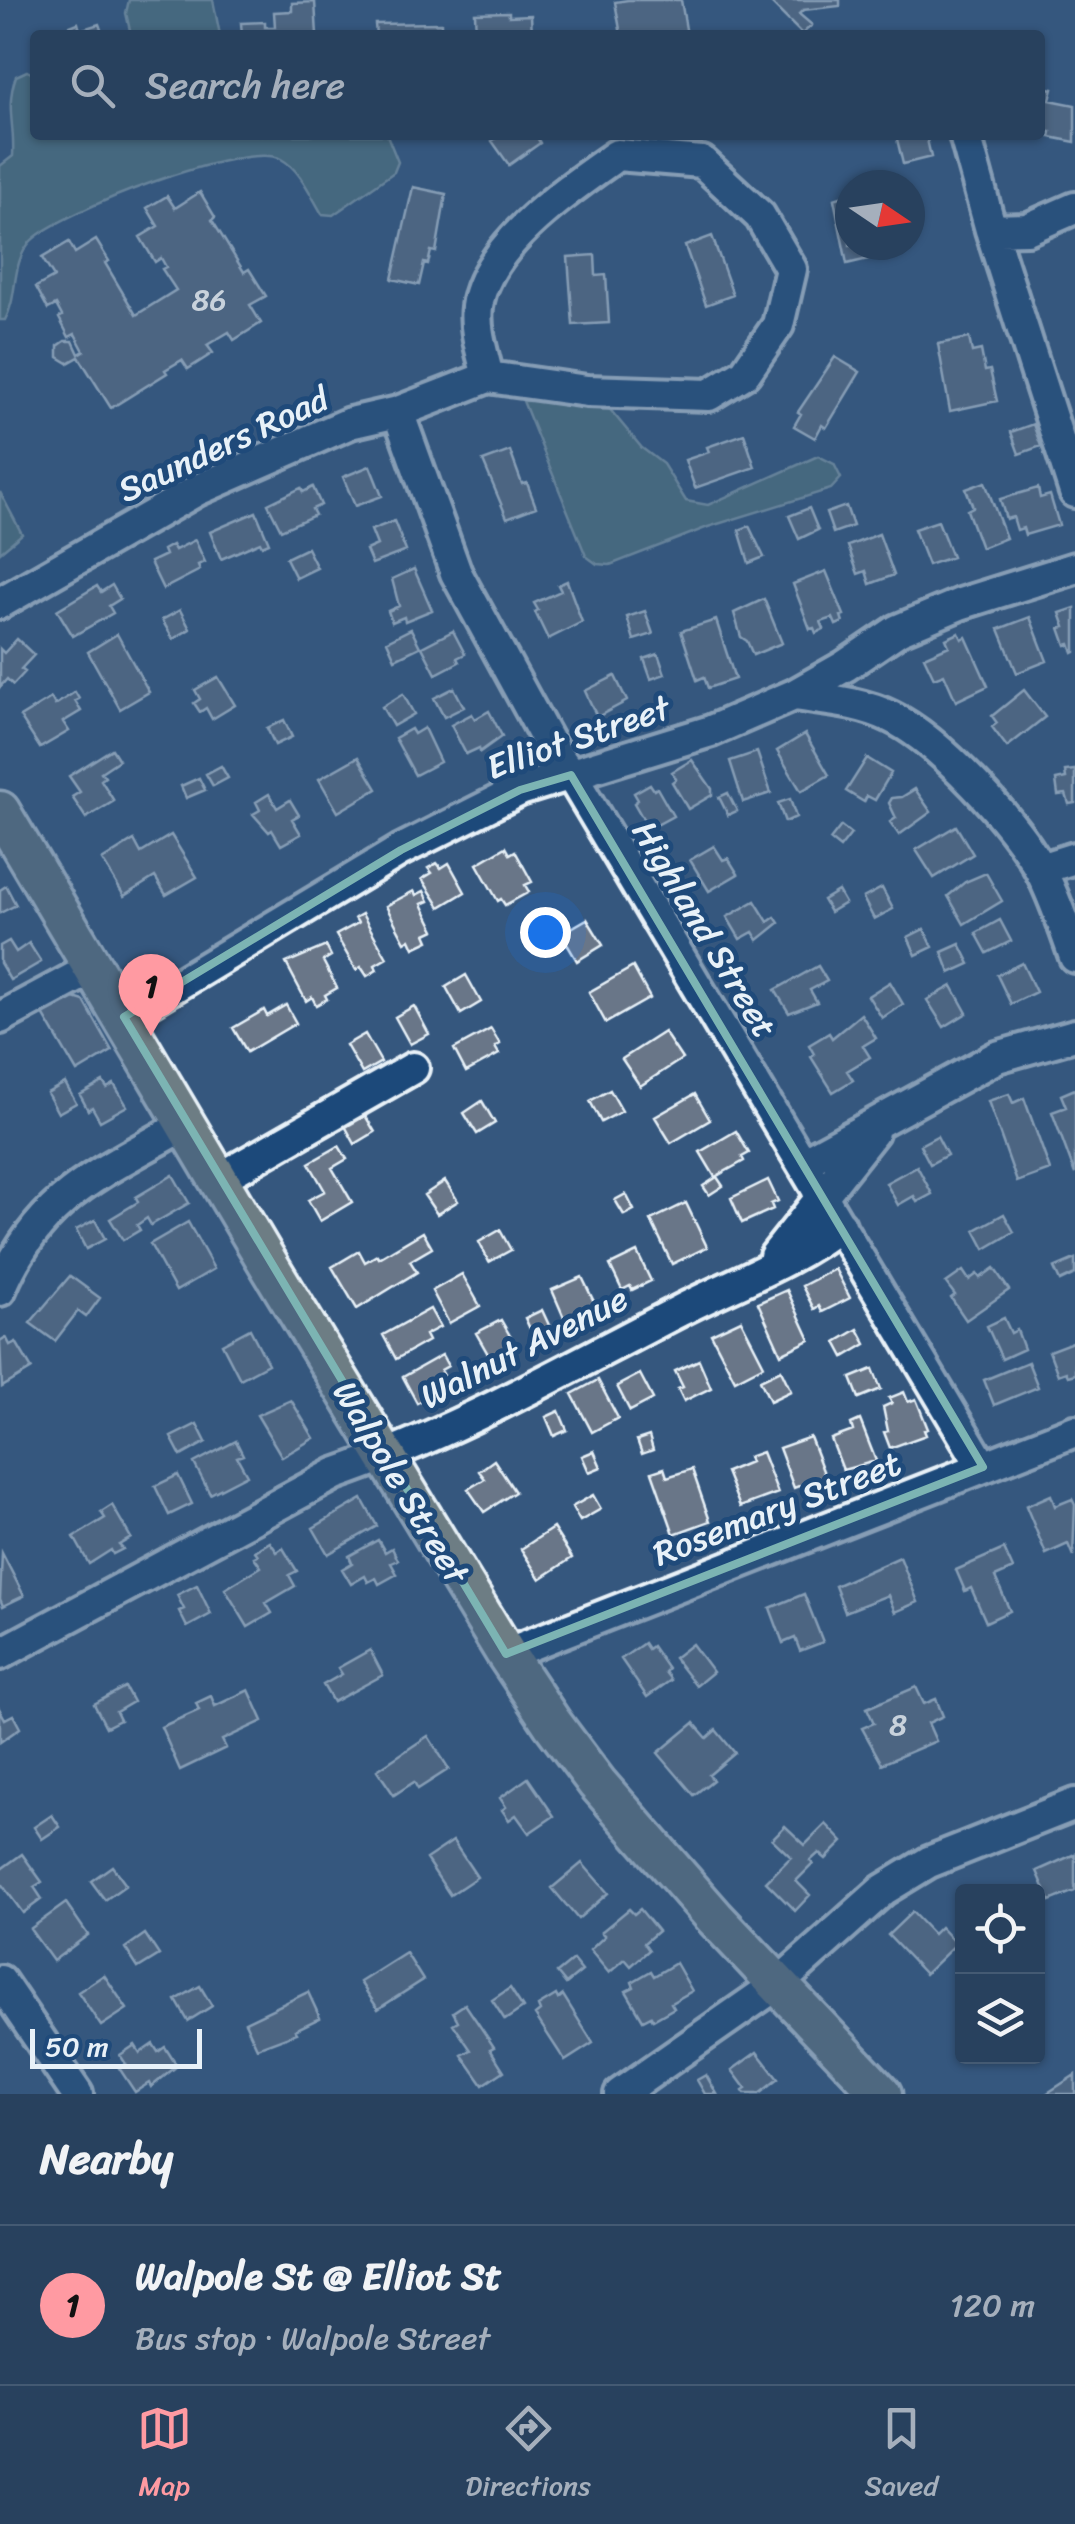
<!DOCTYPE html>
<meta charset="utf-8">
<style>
:root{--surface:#28415e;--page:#344c67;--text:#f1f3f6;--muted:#a5afbc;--line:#445a73;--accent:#ff9aa2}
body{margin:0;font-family:Sriracha,sans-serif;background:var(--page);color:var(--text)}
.controls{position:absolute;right:30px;bottom:30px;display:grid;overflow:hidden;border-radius:10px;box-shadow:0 2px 8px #0004}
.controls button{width:90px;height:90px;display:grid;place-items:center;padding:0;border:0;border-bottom:2px solid var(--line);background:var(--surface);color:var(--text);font:50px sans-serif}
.compass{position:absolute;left:835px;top:170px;width:90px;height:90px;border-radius:50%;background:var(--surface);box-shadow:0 2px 8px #0004;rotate:103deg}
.scale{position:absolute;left:30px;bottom:25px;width:172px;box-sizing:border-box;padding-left:10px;border:5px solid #e8f1f8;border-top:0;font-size:28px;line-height:35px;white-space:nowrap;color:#e8f1f8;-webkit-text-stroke:8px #1f4a7a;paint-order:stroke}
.you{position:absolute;left:545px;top:932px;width:35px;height:35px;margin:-25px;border:8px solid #fff;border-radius:50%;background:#1a73e8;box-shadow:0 0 0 15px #1a73e833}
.badge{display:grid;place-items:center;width:65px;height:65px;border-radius:50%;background:var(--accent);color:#111;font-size:32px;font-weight:700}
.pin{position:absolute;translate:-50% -82px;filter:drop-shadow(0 2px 5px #0008)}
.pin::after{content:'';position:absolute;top:52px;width:35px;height:30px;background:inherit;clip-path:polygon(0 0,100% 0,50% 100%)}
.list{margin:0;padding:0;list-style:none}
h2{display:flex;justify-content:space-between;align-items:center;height:130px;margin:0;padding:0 40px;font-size:42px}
h2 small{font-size:32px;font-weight:400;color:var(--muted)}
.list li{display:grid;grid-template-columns:65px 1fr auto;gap:30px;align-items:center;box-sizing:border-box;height:160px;padding:0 40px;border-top:2px solid var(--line)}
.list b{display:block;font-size:38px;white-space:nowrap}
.list p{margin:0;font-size:32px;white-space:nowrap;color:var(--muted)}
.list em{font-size:32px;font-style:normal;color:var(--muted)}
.icon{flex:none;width:55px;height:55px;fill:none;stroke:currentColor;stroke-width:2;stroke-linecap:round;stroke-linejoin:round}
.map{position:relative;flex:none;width:1075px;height:2094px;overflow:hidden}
.search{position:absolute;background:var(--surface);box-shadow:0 2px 8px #0004;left:30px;right:30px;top:30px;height:110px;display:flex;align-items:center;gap:25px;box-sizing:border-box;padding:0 35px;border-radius:10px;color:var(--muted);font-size:38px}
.sheet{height:290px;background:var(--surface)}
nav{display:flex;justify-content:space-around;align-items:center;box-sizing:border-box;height:140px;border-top:2px solid var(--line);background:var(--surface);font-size:28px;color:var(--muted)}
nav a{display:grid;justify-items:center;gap:5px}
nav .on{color:var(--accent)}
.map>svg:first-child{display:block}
.green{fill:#5a7b80;stroke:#a1b6bc;stroke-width:2.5}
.building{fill:#697688;stroke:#e8f1f8;stroke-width:2.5}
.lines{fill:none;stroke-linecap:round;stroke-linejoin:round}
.minor-casing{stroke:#e8f1f8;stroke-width:38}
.major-casing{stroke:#e8f1f8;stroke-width:45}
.minor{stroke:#1f4a7a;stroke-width:30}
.major{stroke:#6d7d84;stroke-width:38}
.marked{fill:none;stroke:#7cb4b3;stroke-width:8;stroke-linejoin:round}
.labels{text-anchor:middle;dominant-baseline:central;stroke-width:10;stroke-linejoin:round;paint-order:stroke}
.number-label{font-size:30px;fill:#c8d2dc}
.street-label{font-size:35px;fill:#e8f1f8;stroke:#1f4a7a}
</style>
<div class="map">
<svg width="1075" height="2094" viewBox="0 0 1075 2094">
<rect width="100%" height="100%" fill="#35577e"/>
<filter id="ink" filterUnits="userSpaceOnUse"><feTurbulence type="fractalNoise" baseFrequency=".01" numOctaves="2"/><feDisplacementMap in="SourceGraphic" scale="20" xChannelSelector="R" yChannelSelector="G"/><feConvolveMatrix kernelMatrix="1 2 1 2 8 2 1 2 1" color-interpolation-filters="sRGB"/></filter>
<g filter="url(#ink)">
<path class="green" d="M129 0H213L220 35H131L126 13Z
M27 71 35 75V135H387L398 162 394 172 333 215 322 214C311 196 300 169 281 159 245 140 59 212 31 241 10 264 19 295 5 320H0V166L13 156C15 124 5 107 16 76Z
M598 399 607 406 642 448 663 464 686 501 708 505 818 456 834 464 841 478 831 489 708 527 610 565 597 564 586 556 523 401Z
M0 492 22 534 0 552Z"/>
<path class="building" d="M628 0H681L687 35H621L615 2Z
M768 0H840V6L803 10 799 14 812 25 802 34Z
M315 2 317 35H242L241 23 265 22V27H275L274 12 292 11V3Z
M509 12V16L531 15 532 35H476L475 13Z
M78 23 80 30 99 24 103 35H47Z
M441 23V35H376L375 24Z
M1040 86 1053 89 1050 100 1075 105V142L1050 137 1051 132 1040 130Z
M500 135H543L538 139 540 143 509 165 492 141Z
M896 135H926L931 157 903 164Z
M413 187 446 194 436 252 431 251 428 264 424 263 419 285 392 279Z
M200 192 215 217 212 220 244 272 249 269 266 296 250 305 261 323 234 340 229 332 207 345 213 353 188 369 182 360 165 370 167 373 111 408 79 357 68 363 58 357V346L65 341H73L79 354 84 351 75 334 69 337 59 318 62 316 56 305 48 309 36 287 54 277 42 258 69 242 75 253 96 240 109 261 105 263 136 315 176 290 162 269 166 267 161 258 155 262 140 237 158 226 147 208 167 196 175 208Z
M850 194V245H873L876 257 847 264 834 199Z
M712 236 733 295 706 305 685 246Z
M595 255 596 276 606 275 609 323 573 325 568 257Z
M969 338 972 352 981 350 985 371 990 370 997 401 950 411 938 344Z
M835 357 860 372 826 428 822 425 815 438 794 426 801 414 798 412Z
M1033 424 1041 446 1019 454 1011 432Z
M744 434 755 467 695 488 685 460 709 452 707 447Z
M510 451 522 484 527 483 536 507 507 518 483 461Z
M370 466 382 496 355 506 343 477Z
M985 482 1006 538 981 548 967 510 973 507 966 489Z
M313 487 321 505 312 509 315 515 281 530 268 504 301 488 303 492Z
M1038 488 1040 498 1050 495 1059 525 1025 535 1023 528 1017 530 1013 517 1006 519 1000 499Z
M846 506 853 526 833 533 826 513Z
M809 508 818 530 799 539 789 516Z
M256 512 269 543 262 546 260 542 221 559 210 532Z
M394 521 406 551 372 564 366 550 377 545 371 530Z
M938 521 952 557 928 565 914 529Z
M749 526 764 557 749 563 739 530Z
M879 534 894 575 870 584 866 571 858 574 848 546Z
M195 540 205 562 198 565 200 570 163 589 150 562 165 555 163 550 172 545 175 550Z
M307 548 317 568 296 578 286 558Z
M414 569 432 610 405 621 404 617 392 622 388 611 399 606 392 579Z
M826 571 844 615 841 616 843 622 836 625 833 618 821 622 824 629 816 633 814 628 810 629 793 584Z
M567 581 582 622 548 639 535 612 538 610 534 603 561 591 558 585Z
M112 585 120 599 109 606 113 613 73 636 57 610 97 586 101 592Z
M764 599 782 643 753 655 747 641 741 637 734 613Z
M1075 608V652L1073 653 1070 644 1066 645 1060 628 1065 627 1060 613Z
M180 610 190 629 173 639 162 620Z
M645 611 653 634 634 640 627 617Z
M1030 617 1047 661 1017 673 999 629Z
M716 620 735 679 708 688 704 677 697 680 681 631Z
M411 629 420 647 395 659 387 641Z
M453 631 465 654 457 658 459 662 436 674 422 647Z
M959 633 962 639 966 637 988 686 956 701 944 674 934 678 924 657 949 646 946 639Z
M117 634 149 692 120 709 88 652Z
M17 639 34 655 21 669 25 672 13 685 7 679 0 687V649L4 653Z
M658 654 665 674 651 679 644 659Z
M615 676 627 701 597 717 585 691Z
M218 677 235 705 212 719 206 708 200 712 194 703 200 699 195 690Z
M454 688 464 707 444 717 434 698Z
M1024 690 1045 717 1007 747 992 727 997 723 992 716Z
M75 692 79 699 75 701 81 711 63 722 69 731 40 748 20 717 51 698 55 705Z
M403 694 414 714 393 726 382 707Z
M489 711 502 736 480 752 479 748 466 754 451 725 472 714 475 719Z
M284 720 292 737 275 745 267 728Z
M424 728 440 762 415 775 395 738 411 729 414 734Z
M805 734 829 775 801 791 777 751Z
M112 749 119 760 101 772 105 777 101 780 114 801 86 818 72 797 80 792 69 776Z
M757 752 771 793 743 802 730 761Z
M358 757 377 789 338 812 319 779Z
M867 758 891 773 875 800 867 796 864 802 846 791Z
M692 760 712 789V795L688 809 672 782 676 779 672 772Z
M221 766 228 778 213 786 206 774Z
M1075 770V803L1069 804 1066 794 1058 795 1056 780 1066 778 1065 771Z
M199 778 205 790 186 798 181 786Z
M650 784 654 790 657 788 673 816 649 829 634 803 638 800 634 793Z
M915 789 931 812 899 835 890 822 896 818 889 803 892 798 902 797Z
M728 793 737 811 728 815 719 797Z
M269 794 277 808 290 800 299 815 292 819 301 834 281 845 272 830 269 832 253 814 260 810 256 802Z
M790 799 796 817 785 822 778 803Z
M841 826 851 834 840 848 830 840Z
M956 826 973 854 934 878 916 850Z
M171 835 197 877 166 895 155 877 124 896 102 860 134 840 141 853Z
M714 846 723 860 728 858 738 874 709 891 690 860Z
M506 847 510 854 515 851 532 882 525 885 529 892 505 905 501 899 498 901 477 864Z
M437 863 441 868 449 863 465 892 440 907 422 879 432 873 428 868Z
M986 873 1002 901 964 924 948 896 965 882Z
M6 886 16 905 0 913V890Z
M882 888 893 909 874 919 863 898Z
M414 891 416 895 424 891 429 901 422 904 435 930 426 934 429 941 414 948 410 939 405 942 386 906Z
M838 891 845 903 830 912 823 900Z
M755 901 768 922 775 917 779 923 758 940 753 932 740 939 727 917Z
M362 914 387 958 375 965 377 970 367 976 361 967 356 970 336 935 358 923 355 918Z
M587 919 603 945 577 961 561 934Z
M1000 920 1011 941 987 953 976 933Z
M924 929 933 947 916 955 908 937Z
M9 941 16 952 29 943 41 962 10 980 0 963V946Z
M960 944 970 964 950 973 942 952Z
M326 946 331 956 323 961 337 988 325 995 327 999 316 1005 312 997 306 1001 286 963Z
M1022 963 1036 992 1011 1004 997 975Z
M818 966 827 981 810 990 817 1002 789 1013 775 990Z
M633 967 650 998 606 1023 589 992Z
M466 975 481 1002 461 1014 446 987Z
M890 982 903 1004 882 1018 868 996Z
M952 986 967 1013 944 1027 927 1000Z
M71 997 84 1001 112 1051 77 1072 43 1014Z
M286 1005 296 1023 247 1052 233 1028 264 1010 267 1016Z
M414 1006 429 1034 410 1044 395 1017Z
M861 1014 876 1038 863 1046 870 1057 847 1071 853 1080 833 1092 811 1057 814 1054 809 1045 829 1033 832 1038Z
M491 1029 500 1044 495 1047 499 1054 466 1072 454 1049Z
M664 1032 682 1059 640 1086 622 1059Z
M365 1034 381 1062 362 1073 346 1045Z
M103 1082 107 1088 114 1084 127 1106 100 1121 92 1107 88 1110 80 1095Z
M65 1083 76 1103 58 1113 47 1093Z
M1075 1089V1174L1052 1112 1066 1107 1061 1095Z
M610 1090 622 1111 601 1122 590 1101Z
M695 1094 710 1120 671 1143 655 1117Z
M1009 1094 1013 1103 1024 1098 1050 1170 1017 1182 988 1101Z
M482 1101 495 1123 477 1134 464 1113Z
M363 1112 375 1132 355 1144 344 1124Z
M736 1131 749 1153 742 1157 744 1161 715 1177 700 1152Z
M937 1136 947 1155 930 1164 920 1145Z
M339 1146 347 1159 332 1168 352 1202 320 1221 308 1200 325 1191 309 1163Z
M917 1166 932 1194 917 1202 914 1196 898 1205 886 1183Z
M173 1175 189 1203 151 1225 147 1218 137 1225 140 1230 123 1240 110 1219 138 1202 136 1197Z
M717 1177 723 1186 709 1195 703 1186Z
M768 1180 778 1201 771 1204 773 1209 742 1223 731 1198Z
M445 1181 458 1201 437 1214 424 1195Z
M626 1194 634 1210 624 1215 615 1200Z
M686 1203 707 1247 672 1264 651 1220Z
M1004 1214 1014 1232 985 1249 975 1230Z
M95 1220 105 1239 86 1249 76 1230Z
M188 1222 214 1269 176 1291 150 1244Z
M500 1230 511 1250 489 1262 479 1242Z
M423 1232 432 1248 410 1261 417 1272 357 1309 332 1267 359 1251 365 1262 377 1255 379 1258Z
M637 1252 651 1281 632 1290 630 1286 622 1290 610 1265Z
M1075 1259V1274L1060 1281 1054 1268Z
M994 1268 1009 1290 966 1320 951 1298 955 1295 946 1283 963 1271 969 1280 977 1274 980 1278Z
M835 1269 850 1298 822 1312 819 1306 814 1309 802 1286Z
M462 1274 480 1306 449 1323 432 1291Z
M70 1276 100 1298 86 1317 78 1311 55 1341 30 1323Z
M582 1277 596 1306 565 1320 552 1290Z
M787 1290 810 1340 781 1354 758 1303Z
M430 1309 440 1327 425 1335 428 1341 396 1359 383 1335Z
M542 1310 554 1336 537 1344 525 1318Z
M1004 1318 1011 1333 1017 1330 1024 1349 1002 1359 987 1326Z
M501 1320 517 1348 492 1361 476 1333Z
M741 1320 764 1365 735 1380 711 1334Z
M250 1329 268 1364 240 1379 222 1344Z
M858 1329 866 1344 844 1357 836 1342Z
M6 1337 10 1345 16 1342 32 1369 2 1387 0 1341Z
M1075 1341V1374L1068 1376 1066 1372 1058 1375 1049 1351Z
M442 1355 448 1366 441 1370 449 1385 417 1403 403 1377Z
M699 1360 711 1388 684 1401 678 1389 683 1387 675 1371Z
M1028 1362 1038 1387 994 1405 984 1380Z
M873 1369 881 1389 859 1398 851 1378Z
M781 1370 791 1391 770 1401 760 1380Z
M640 1374 653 1399 630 1411 617 1386Z
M598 1380 618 1418 592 1432 572 1394Z
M904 1392 908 1402 916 1399 928 1429 924 1430 926 1435 890 1448 884 1432 888 1431 883 1407 892 1403 889 1398Z
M291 1400 314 1438 282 1457 257 1415Z
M559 1411 567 1430 554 1436 546 1417Z
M860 1420 876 1461 843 1470 831 1439 853 1431 851 1424Z
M197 1424 206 1442 181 1456 171 1437Z
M649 1436 653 1450 642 1454 637 1440Z
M810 1437 825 1476 794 1488 779 1448Z
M236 1441 243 1455 237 1457 247 1475 210 1494 194 1463Z
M594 1451 601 1467 589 1472 582 1456Z
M762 1452 778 1493 740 1507 726 1472 750 1462 748 1457Z
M494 1460 515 1492 484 1512 468 1489 485 1479 479 1471Z
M664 1468 667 1477 692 1469 710 1521 674 1534 652 1472Z
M178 1475 192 1504 169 1515 155 1486Z
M593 1495 601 1509 580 1521 572 1507Z
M1051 1495 1055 1506 1072 1499 1075 1505 1073 1556 1068 1544 1046 1554 1026 1506Z
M362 1499 377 1526 328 1554 313 1528Z
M112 1505 131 1538 119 1545 123 1549 113 1554 111 1550 89 1564 74 1537 105 1518 101 1512Z
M553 1528 572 1558 540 1579 521 1549Z
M378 1540 385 1552 392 1548 398 1560 391 1563 397 1574 379 1584 376 1578 368 1582 365 1576 351 1584 342 1569 352 1563 349 1556Z
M270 1542 277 1552 283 1548 297 1571 289 1575 295 1586 266 1603 272 1613 248 1627 225 1589 261 1567 254 1557 258 1555 255 1551Z
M1004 1549 1013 1569 995 1577 1010 1611 986 1622 971 1588 965 1591 956 1570Z
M2 1553 24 1596 3 1606 0 1599Z
M900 1557 918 1602 895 1612 888 1595 845 1612 835 1586Z
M197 1585 211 1614 187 1627 179 1611 184 1609 177 1595Z
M804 1594 823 1642 800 1651 795 1638 783 1643 770 1608Z
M644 1643 648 1649 652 1646 668 1669 665 1672 671 1680 647 1697 621 1659Z
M692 1644 713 1672 696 1686 674 1658Z
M370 1650 383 1675 333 1702 323 1685 342 1674 338 1668Z
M125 1687 133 1702 116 1712 120 1720 106 1727 94 1704Z
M916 1687 924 1704 936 1699 943 1716 928 1723 936 1741 882 1764 862 1728 874 1723 867 1708Z
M249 1690 263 1721 222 1740 226 1748 180 1770 161 1727 199 1710 196 1703 211 1696 215 1706Z
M0 1710 5 1719 13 1715 20 1728 0 1742Z
M694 1723 707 1738 716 1730 735 1753 709 1775 713 1780 694 1795 658 1753Z
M428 1736 449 1769 418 1789 414 1782 394 1795 377 1770Z
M528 1778 554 1816 529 1833 516 1815 509 1820 502 1810 506 1807 500 1798Z
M52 1815 60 1827 42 1839 34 1827Z
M826 1824 843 1842 826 1859 819 1853 810 1861 813 1864 796 1881 810 1895 795 1911 766 1882 791 1857 772 1839 785 1826 805 1845Z
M453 1841 477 1877 450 1895 426 1859Z
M22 1854 42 1882 34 1887 42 1899 23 1913 0 1882V1870Z
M1075 1854V1891L1050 1901 1037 1871Z
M582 1863 608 1893 578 1919 552 1888Z
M112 1866 126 1885 105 1900 91 1881Z
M66 1903 88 1935 53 1961 30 1929Z
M629 1909 634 1914 640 1909 658 1931 644 1943 649 1950 631 1966 625 1959 609 1973 590 1950 605 1936 601 1932Z
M912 1912 933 1934 940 1927 956 1944 925 1974 888 1935Z
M145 1934 159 1955 138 1968 125 1948Z
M406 1953 423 1980 378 2009 360 1982Z
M573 1960 582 1971 566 1984 557 1973Z
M676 1963 692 1991 671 2003 674 2008 653 2020 651 2016 643 2020 626 1991 634 1987 632 1982 651 1971 654 1976Z
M104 1975 127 2009 101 2026 78 1992Z
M200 1986 212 2006 188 2021 176 2000Z
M510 1988 523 2008 505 2020 492 2000Z
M308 1992 320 2018 295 2030 297 2033 257 2048 245 2022Z
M556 1995 558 1999 563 1995 593 2043 565 2061 535 2015 540 2011 538 2006Z
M465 2004 494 2047 490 2049 504 2071 483 2085 462 2055 471 2050 453 2024 458 2021 453 2012Z
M153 2044 158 2052 165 2047 177 2066 151 2087 149 2083 135 2092 119 2068 126 2064 120 2055 135 2045 140 2053Z
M757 2052 778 2079 759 2094H745L743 2091 746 2089 732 2070Z
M706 2075 717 2094H705L697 2080Z
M1075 2075V2094H1046Z"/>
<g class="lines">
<g class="minor-casing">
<path id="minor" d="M965 135 991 230 1075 492
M991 230 1027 229 1075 208
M398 412 456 573 551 747 571 775 983 1467
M0 603 197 490 350 423 398 412 488 377 587 391 709 395 745 373 778 325 791 269 760 216 702 162 617 155C569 189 485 245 477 307 474 330 483 355 488 377
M794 695C827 700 860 702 891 717 939 740 1017 824 1041 871 1055 898 1065 929 1075 957
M1040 869 1075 858
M124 1017 401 850 520 790 711 731 794 695 845 666 898 630 960 604 1075 568
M0 1018 95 967
M803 1163 997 1057 1075 1035
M219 1179 413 1068
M775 1256 873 1132
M0 1290C39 1195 102 1173 186 1124
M0 1654 335 1474C455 1433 566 1369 679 1311 733 1283 792 1263 840 1225
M506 1654 1075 1431
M0 1981 77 2094
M620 2094 779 1983 883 1890 929 1862 1075 1804"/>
</g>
<g class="major-casing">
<path id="major" d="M0 811 272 1270 506 1654 552 1723 597 1783 715 1918 882 2094"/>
</g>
<use href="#minor" class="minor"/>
<use href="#major" class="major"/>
</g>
</g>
<path d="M0 0H1075V2094H0ZM571 775 983 1467 506 1654 124 1017 401 850 520 790Z" fill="#35577e" fill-opacity=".55" fill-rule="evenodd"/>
<path class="marked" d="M571 775 983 1467 506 1654 124 1017 401 850 520 790Z"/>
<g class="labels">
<g class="number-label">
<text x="209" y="300">86</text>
<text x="898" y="1725">8</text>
</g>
<g class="street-label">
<text transform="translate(223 444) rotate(-25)">Saunders Road</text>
<text transform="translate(578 737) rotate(-19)">Elliot Street</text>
<text transform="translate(705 929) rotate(59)">Highland Street</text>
<text transform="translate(524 1347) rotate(-27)">Walnut Avenue</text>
<text transform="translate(401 1482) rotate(59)">Walpole Street</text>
<text transform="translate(777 1508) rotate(-21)">Rosemary Street</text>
</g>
</g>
</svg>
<div class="controls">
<button><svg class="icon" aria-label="locate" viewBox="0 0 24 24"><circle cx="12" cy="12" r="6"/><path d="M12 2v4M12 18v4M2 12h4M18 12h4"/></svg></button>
<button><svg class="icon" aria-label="layers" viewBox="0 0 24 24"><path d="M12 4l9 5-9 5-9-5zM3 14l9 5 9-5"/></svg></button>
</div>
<svg class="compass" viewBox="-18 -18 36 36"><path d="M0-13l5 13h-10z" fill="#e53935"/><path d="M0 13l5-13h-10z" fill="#a5afbc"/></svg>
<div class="scale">50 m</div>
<div class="you"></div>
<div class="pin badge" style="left:151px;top:1036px">1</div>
<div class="search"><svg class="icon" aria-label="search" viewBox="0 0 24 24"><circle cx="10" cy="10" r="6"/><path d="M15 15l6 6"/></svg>Search here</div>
</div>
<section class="sheet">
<h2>Nearby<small></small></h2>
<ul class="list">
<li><span class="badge">1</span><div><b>Walpole St @ Elliot St</b><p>Bus stop · Walpole Street</p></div><em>120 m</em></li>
</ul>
</section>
<nav>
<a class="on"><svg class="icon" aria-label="map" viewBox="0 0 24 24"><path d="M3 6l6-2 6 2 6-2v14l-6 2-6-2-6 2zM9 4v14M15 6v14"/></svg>Map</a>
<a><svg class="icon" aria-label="directions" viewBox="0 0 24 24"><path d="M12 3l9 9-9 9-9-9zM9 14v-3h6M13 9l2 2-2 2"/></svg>Directions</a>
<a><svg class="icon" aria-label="saved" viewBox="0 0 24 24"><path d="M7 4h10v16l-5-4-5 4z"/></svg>Saved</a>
</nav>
